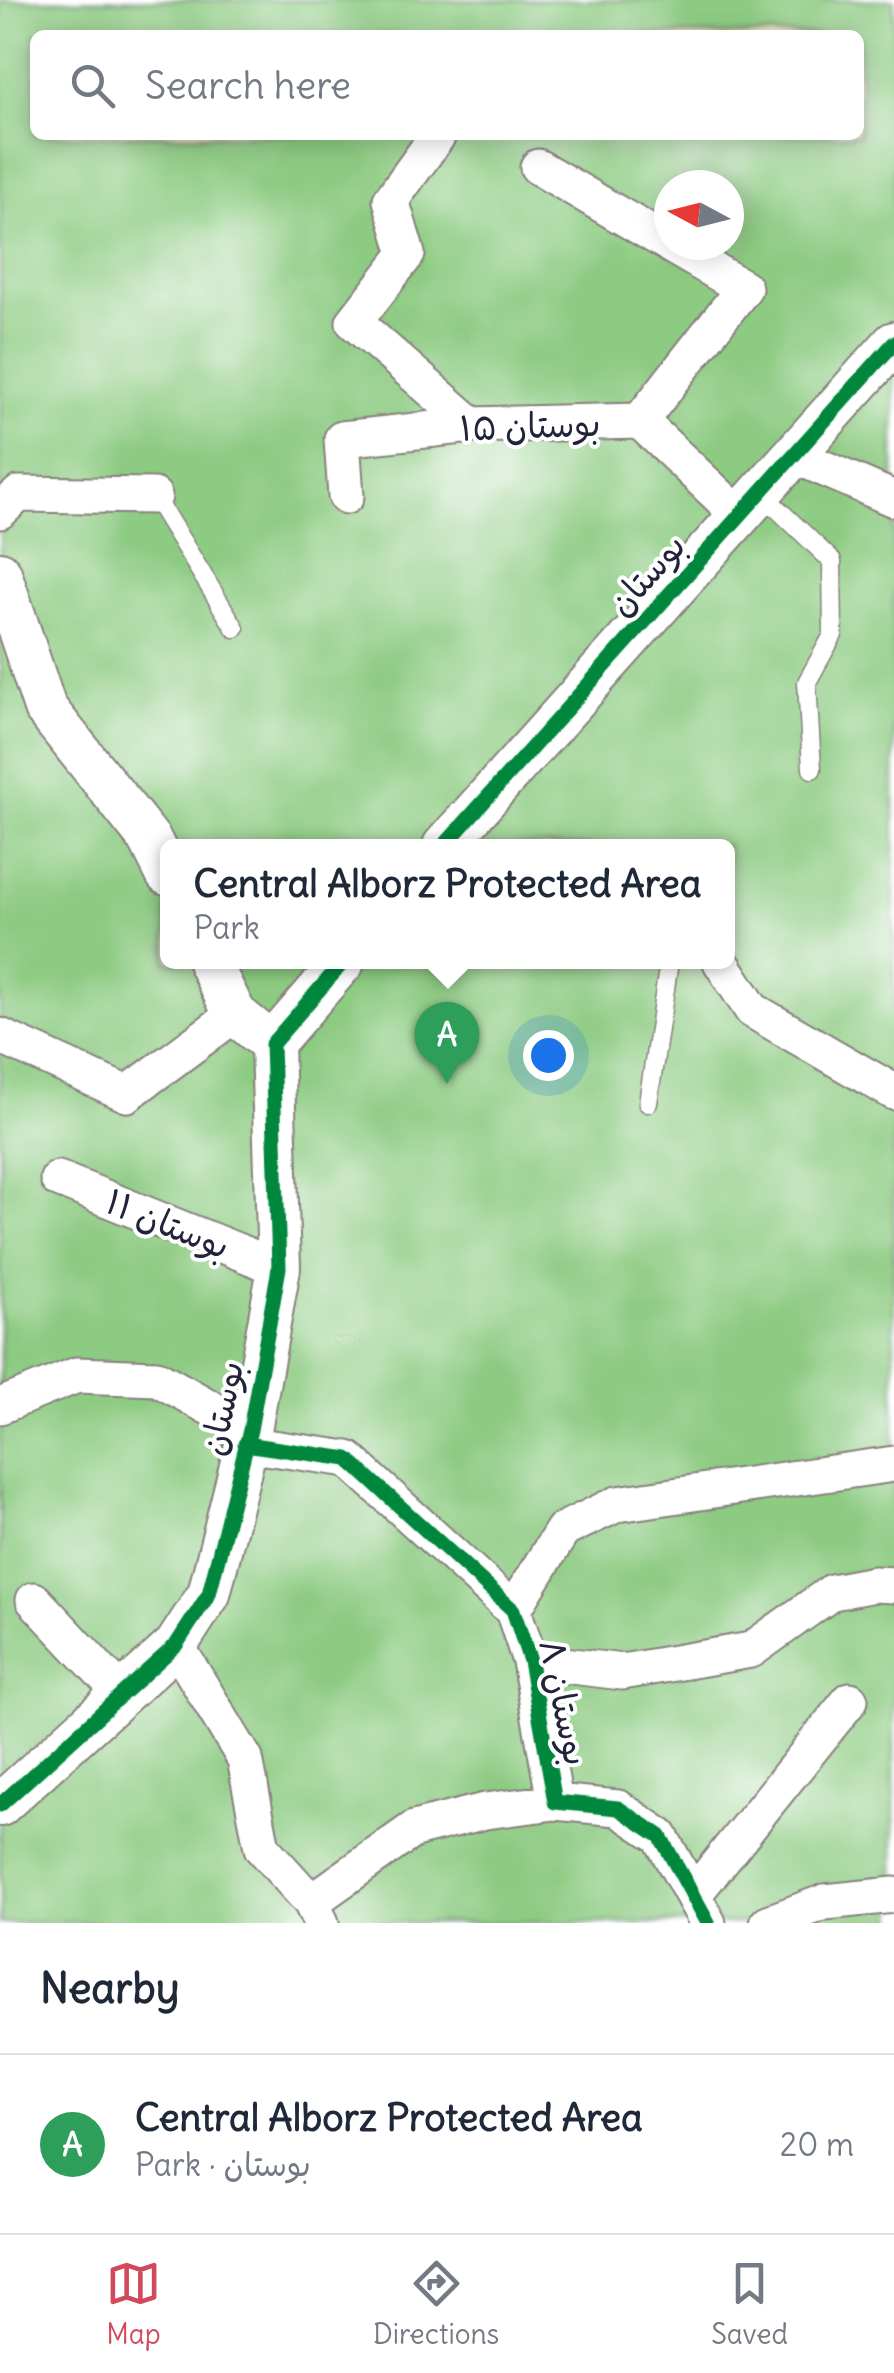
<!DOCTYPE html>
<meta charset="utf-8">
<style>
:root{--surface:#fff;--page:#f6f6f7;--text:#1f2937;--muted:#747a83;--line:#e0e1e3;--accent:#d1495b}
body{margin:0;font-family:Delius,"Playpen Sans Arabic",sans-serif;background:var(--page);color:var(--text)}
.compass{position:absolute;left:654px;top:170px;width:90px;height:90px;border-radius:50%;background:var(--surface);box-shadow:0 5px 25px #0003;rotate:277deg}
.you{position:absolute;left:548px;top:1055px;width:35px;height:35px;margin:-25px;border:8px solid #fff;border-radius:50%;background:#1a73e8;box-shadow:0 0 0 15px #1a73e833}
.badge{display:grid;place-items:center;width:65px;height:65px;border-radius:50%;background:var(--accent);color:#fff;font-size:32px;font-weight:700}
.pin{position:absolute;translate:-50% -82px;filter:drop-shadow(0 2px 5px #0008)}
.pin::after{content:'';position:absolute;top:52px;width:35px;height:30px;background:inherit;clip-path:polygon(0 0,100% 0,50% 100%)}
.popup{position:absolute;left:160px;top:839px;width:575px;height:130px;box-sizing:border-box;display:grid;place-content:center;border-radius:15px;background:var(--surface);filter:drop-shadow(0 2px 8px #0005);font-size:32px;white-space:nowrap;color:var(--muted)}
.popup b{font-size:38px;color:var(--text)}
.popup::after{content:'';position:absolute;left:50%;top:100%;margin-left:-20px;border:20px solid transparent;border-top-color:var(--surface)}
.list{margin:0;padding:0;list-style:none}
h2{display:flex;justify-content:space-between;align-items:center;height:130px;margin:0;padding:0 40px;font-size:42px}
h2 small{font-size:32px;font-weight:400;color:var(--muted)}
.list li{display:grid;grid-template-columns:65px 1fr auto;gap:30px;align-items:center;box-sizing:border-box;height:180px;padding:0 40px;border-top:2px solid var(--line)}
.list b{display:block;font-size:38px;white-space:nowrap}
.list p{margin:0;font-size:32px;white-space:nowrap;color:var(--muted)}
.list em{font-size:32px;font-style:normal;color:var(--muted)}
.icon{flex:none;width:55px;height:55px;fill:none;stroke:currentColor;stroke-width:2;stroke-linecap:round;stroke-linejoin:round}
.map{position:relative;flex:none;width:894px;height:1923px;overflow:hidden}
.search{position:absolute;background:var(--surface);box-shadow:0 5px 25px #0003;left:30px;right:30px;top:30px;height:110px;display:flex;align-items:center;gap:25px;box-sizing:border-box;padding:0 35px;border-radius:15px;color:var(--muted);font-size:38px}
.sheet{height:310px;background:var(--surface)}
nav{display:flex;justify-content:space-around;align-items:center;box-sizing:border-box;height:140px;border-top:2px solid var(--line);background:var(--surface);font-size:28px;color:var(--muted)}
nav a{display:grid;justify-items:center;gap:5px}
nav .on{color:var(--accent)}
.map>svg:first-child{display:block}
.green{fill:#8dcb82;stroke:#58765e;stroke-width:2.5;fill-rule:evenodd}
.lines{fill:none;stroke-linecap:round;stroke-linejoin:round}
.service-casing{stroke:#86817c;stroke-width:21}
.minor-casing{stroke:#86817c;stroke-width:39}
.tertiary-casing{stroke:#86817c;stroke-width:46}
.service{stroke:#fff;stroke-width:18}
.minor{stroke:#fff;stroke-width:35}
.tertiary{stroke:#fff;stroke-width:42}
.cycleway-casing{stroke:#fff;stroke-width:21}
.cycleway{stroke:#00873e;stroke-width:15}
.labels{text-anchor:middle;dominant-baseline:central;stroke-width:8;stroke-linejoin:round;paint-order:stroke}
.street-label{font-size:35px;fill:#22223b;stroke:#fff}
</style>
<div class="map">
<svg width="894" height="1923" viewBox="0 0 894 1923">
<rect width="100%" height="100%" fill="#fff"/>
<filter id="ink" filterUnits="userSpaceOnUse"><feTurbulence type="fractalNoise" baseFrequency=".01" numOctaves="2"/><feDisplacementMap in="SourceGraphic" scale="20" xChannelSelector="R" yChannelSelector="G"/><feConvolveMatrix kernelMatrix="1 2 1 2 8 2 1 2 1" color-interpolation-filters="sRGB"/></filter>
<filter id="wash" filterUnits="userSpaceOnUse"><feTurbulence type="fractalNoise" baseFrequency=".0048" numOctaves="4" result="noise"/><feDisplacementMap in="SourceGraphic" scale="40" xChannelSelector="R" yChannelSelector="G"/><feGaussianBlur stdDeviation="2.25" result="paint"/><feColorMatrix in="noise" values="0 0 0 0 0 0 0 0 0 0 0 0 0 0 0 0 0 1.4 0 .05"/><feComposite in="paint" operator="in"/></filter>
<g filter="url(#wash)">
<rect width="100%" height="100%" fill="#eae0bd"/>
<path class="green" d="M0 0H894V1923H0ZM35 35H859V135H35ZM669 185H729V245H669ZM167 846H727V962H167Z"/>
</g>
<g filter="url(#ink)">
<g class="lines">
<g class="service-casing">
<path id="service" d="M760 492 832 561 833 635 807 682 812 769
M154 496 235 628
M648 1103 669 962"/>
</g>
<g class="minor-casing">
<path id="minor" d="M438 135 391 200 407 254 354 322 472 425
M538 167 669 244
M640 421 744 288 670 245
M793 455 894 499
M346 496 342 439 472 425 640 421 739 515
M0 511 19 494 154 496
M721 962 752 1010 894 1092
M0 1036 127 1094 235 1014
M58 1179 279 1268
M0 1406 77 1375 157 1378 250 1430
M245 1444 348 1459 513 1610 530 1661 555 1802 618 1808 660 1836 708 1923
M34 1600 122 1694
M513 1610 563 1530 617 1504 894 1464
M176 1645 245 1759 262 1848 311 1902 321 1923
M530 1661 622 1672 751 1650 832 1592 874 1584 894 1585
M694 1894 850 1700
M311 1902 414 1829 485 1811 555 1802
M768 1923 825 1902 894 1895"/>
</g>
<g class="tertiary-casing">
<path id="tertiary" d="M0 573 45 708 150 840 167 874
M444 846 894 343
M209 962 235 1014 272 1044
M0 1805 176 1645 209 1594 250 1430 279 1268 272 1044 343 962"/>
</g>
<use href="#service" class="service"/>
<use href="#minor" class="minor"/>
<use href="#tertiary" class="tertiary"/>
<g class="cycleway-casing">
<path id="cycleway" d="M444 846 894 343
M245 1444 348 1459 513 1610 530 1661 555 1802 618 1808 660 1836 708 1923
M0 1805 176 1645 209 1594 250 1430 279 1268 272 1044 343 962"/>
</g>
<use href="#cycleway" class="cycleway"/>
</g>
</g>
<g class="labels">
<g class="street-label">
<text transform="translate(530 425) rotate(-2)">بوستان ۱۵</text>
<text transform="translate(646 574) rotate(-48)">بوستان</text>
<text transform="translate(168 1223) rotate(22)">بوستان ۱۱</text>
<text transform="translate(221 1408) rotate(-78)">بوستان</text>
<text transform="translate(565 1702) rotate(78)">بوستان ۸</text>
</g>
</g>
</svg>
<svg class="compass" viewBox="-18 -18 36 36"><path d="M0-13l5 13h-10z" fill="#e53935"/><path d="M0 13l5-13h-10z" fill="#747a83"/></svg>
<div class="you"></div>
<div class="pin badge" style="left:447px;top:1084px;background:#2e9e5b">A</div>
<div class="popup"><b>Central Alborz Protected Area</b>Park</div>
<div class="search"><svg class="icon" aria-label="search" viewBox="0 0 24 24"><circle cx="10" cy="10" r="6"/><path d="M15 15l6 6"/></svg>Search here</div>
</div>
<section class="sheet">
<h2>Nearby<small></small></h2>
<ul class="list">
<li><span class="badge" style="background:#2e9e5b">A</span><div><b>Central Alborz Protected Area</b><p>Park · بوستان</p></div><em>20 m</em></li>
</ul>
</section>
<nav>
<a class="on"><svg class="icon" aria-label="map" viewBox="0 0 24 24"><path d="M3 6l6-2 6 2 6-2v14l-6 2-6-2-6 2zM9 4v14M15 6v14"/></svg>Map</a>
<a><svg class="icon" aria-label="directions" viewBox="0 0 24 24"><path d="M12 3l9 9-9 9-9-9zM9 14v-3h6M13 9l2 2-2 2"/></svg>Directions</a>
<a><svg class="icon" aria-label="saved" viewBox="0 0 24 24"><path d="M7 4h10v16l-5-4-5 4z"/></svg>Saved</a>
</nav>
